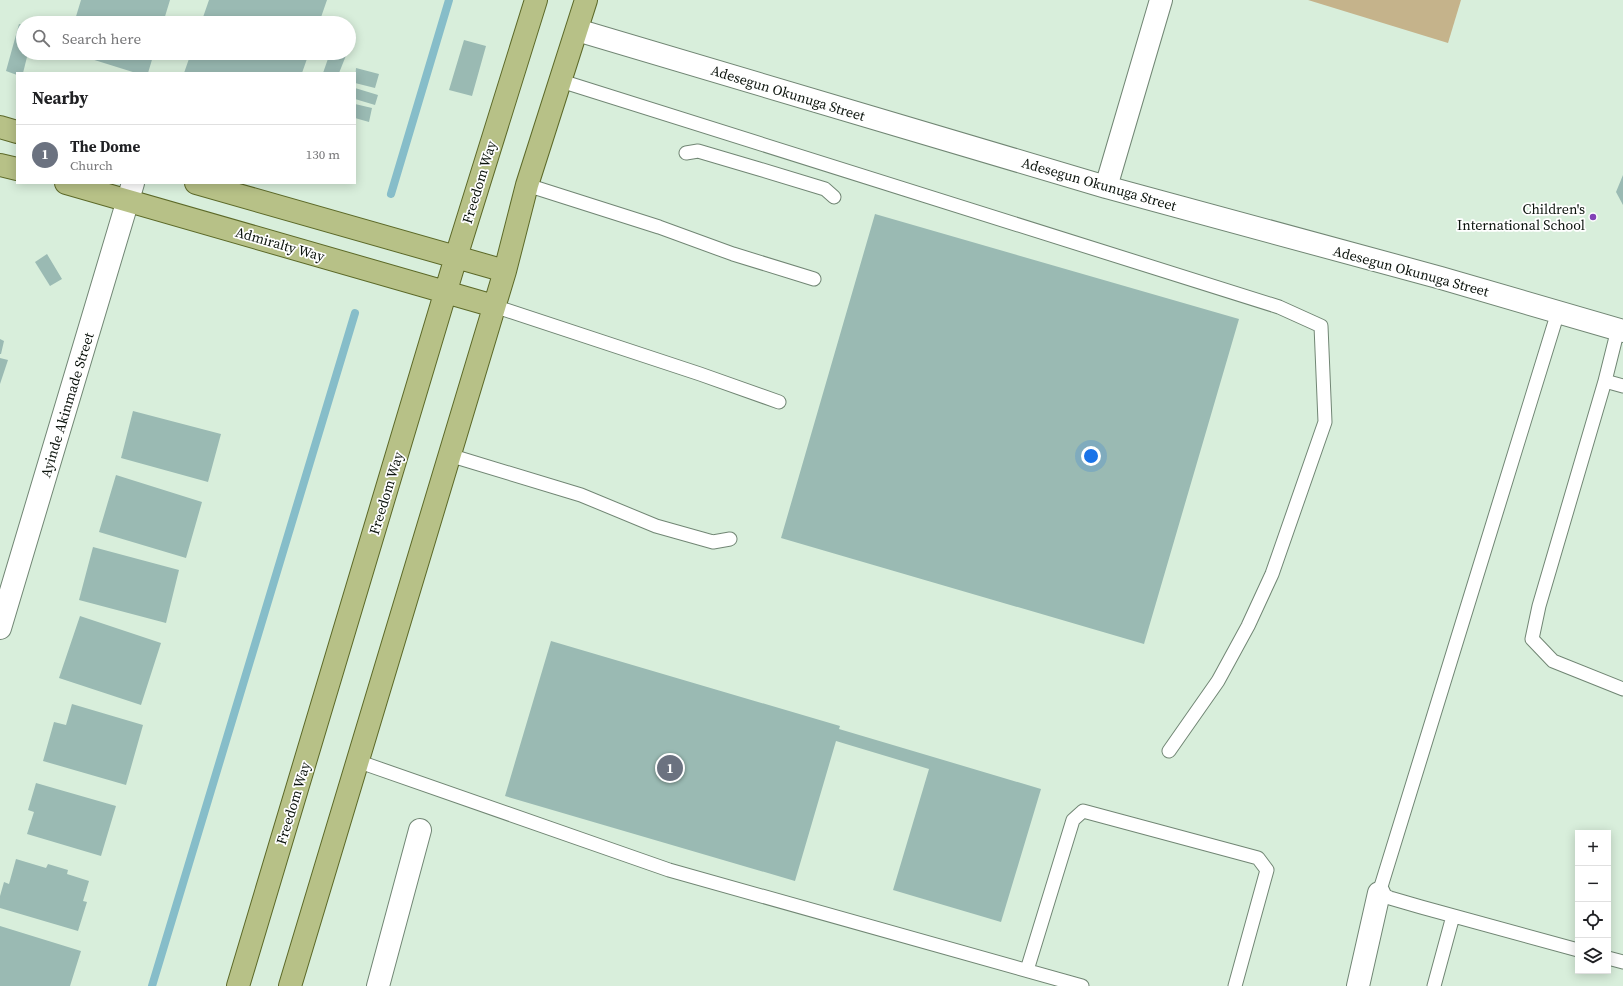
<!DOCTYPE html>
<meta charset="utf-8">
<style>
:root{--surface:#fff;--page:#f6f6f6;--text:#202124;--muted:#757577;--line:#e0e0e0;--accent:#0f766e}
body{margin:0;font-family:"Source Serif 4",serif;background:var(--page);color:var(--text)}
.controls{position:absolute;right:12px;bottom:12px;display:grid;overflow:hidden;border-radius:0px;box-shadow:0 2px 10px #0003}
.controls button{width:36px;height:36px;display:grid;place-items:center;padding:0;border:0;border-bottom:1px solid var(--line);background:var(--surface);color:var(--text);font:20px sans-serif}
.you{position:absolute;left:1091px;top:456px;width:14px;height:14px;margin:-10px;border:3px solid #fff;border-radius:50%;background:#1a73e8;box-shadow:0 0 0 6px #1a73e833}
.badge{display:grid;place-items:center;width:26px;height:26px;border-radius:50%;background:var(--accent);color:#fff;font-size:13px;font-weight:700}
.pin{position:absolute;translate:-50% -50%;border:2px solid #fff;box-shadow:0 1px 4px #0006}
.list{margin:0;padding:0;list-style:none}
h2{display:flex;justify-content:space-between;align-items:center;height:52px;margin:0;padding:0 16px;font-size:17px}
h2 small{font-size:13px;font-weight:400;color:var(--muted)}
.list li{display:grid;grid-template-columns:26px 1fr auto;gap:12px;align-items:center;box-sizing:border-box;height:60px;padding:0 16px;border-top:1px solid var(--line)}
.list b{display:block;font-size:15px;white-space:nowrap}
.list p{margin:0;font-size:13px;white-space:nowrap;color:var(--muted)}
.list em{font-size:13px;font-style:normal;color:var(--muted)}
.icon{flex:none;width:22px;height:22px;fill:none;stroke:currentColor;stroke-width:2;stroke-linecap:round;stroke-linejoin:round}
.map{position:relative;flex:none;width:1623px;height:986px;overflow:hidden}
.search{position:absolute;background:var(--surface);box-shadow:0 2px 10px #0003;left:16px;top:16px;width:340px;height:44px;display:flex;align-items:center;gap:10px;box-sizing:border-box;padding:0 14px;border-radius:22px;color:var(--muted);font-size:15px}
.panel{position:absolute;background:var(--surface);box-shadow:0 2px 10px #0003;left:16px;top:72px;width:340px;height:112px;border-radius:0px}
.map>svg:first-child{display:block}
.green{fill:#c5b38b}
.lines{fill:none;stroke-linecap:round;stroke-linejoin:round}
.stream{stroke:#86bdc9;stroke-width:8}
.building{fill:#9abab3}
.lane-casing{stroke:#718674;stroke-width:15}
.street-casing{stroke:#718674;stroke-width:24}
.primary-casing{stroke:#5c6928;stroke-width:24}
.lane{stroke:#fff;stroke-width:13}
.street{stroke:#fff;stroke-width:22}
.primary{stroke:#b7c187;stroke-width:22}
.poi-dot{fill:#8141b6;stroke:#fff;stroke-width:1.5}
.labels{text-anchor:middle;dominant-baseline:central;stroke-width:3.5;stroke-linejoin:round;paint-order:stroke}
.street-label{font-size:14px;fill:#0b130c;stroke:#fff}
.poi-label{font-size:14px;fill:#0b130c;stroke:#fff;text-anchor:end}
</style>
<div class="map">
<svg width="1623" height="986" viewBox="0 0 1623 986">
<rect width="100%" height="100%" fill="#d8eedb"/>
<path class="green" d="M1308 0H1461L1448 43Z"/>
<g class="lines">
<path class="stream" d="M391 194 449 0
M152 986 355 313"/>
</g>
<path class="building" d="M81 0H170L163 23H74Z
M209 0H327L319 23H201Z
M19 24 23 25V53H28L23 73H17V75L6 71Z
M464 40 486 46 472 96 449 90Z
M72 53H154L148 73H136Z
M191 53H309L302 73H184Z
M330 53H347L339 73H323Z
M356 68 379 74 375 88 355 83Z
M355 88 378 95 375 105 355 99Z
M355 104 372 108 369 122 355 118Z
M1623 175V205L1616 192Z
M875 214 1239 319 1144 644 781 538Z
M47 254 62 279 50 286 35 262Z
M0 339 4 341 1 354H0Z
M0 358 8 360 0 384Z
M133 411 221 434 208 482 121 458Z
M116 475 202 502 186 558 99 532Z
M93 547 179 570 166 623 79 600Z
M80 616 161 643 141 705 59 678Z
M551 641 840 726 839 729 1041 789 1001 922 893 890 929 769 836 741 795 881 505 796Z
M72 704 143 725 126 785 43 761 54 722 66 725Z
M36 783 116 806 101 856 27 834 34 812 28 810Z
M16 859 46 868 48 864 68 870 67 874 89 881 83 901 87 902 78 931 0 908V896L4 882 9 884Z
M0 926 81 951 70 986H0Z"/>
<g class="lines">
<g class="lane-casing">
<path id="lane" d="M561 81 1279 307 1321 326 1325 422 1272 574 1248 626 1218 681 1169 751
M686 153 698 151 759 169 825 189 834 197
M527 185 659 227 733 254 814 279
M494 306 700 374 779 402
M1558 312 1379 893 1390 898 1421 907 1578 950
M1618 329 1605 381 1539 606 1532 639 1553 661 1623 689
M1605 381 1623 386
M449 455 581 495 656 526 713 542 730 539
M357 761 669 870 1082 986
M1608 958 1623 962
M1027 970 1073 820 1083 811 1258 858 1267 870 1235 986
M1434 986 1453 916"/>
</g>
<g class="street-casing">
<path id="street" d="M577 30 1106 187 1441 278 1623 331
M1106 187 1161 0
M0 628 133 183
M378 986 420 830
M1358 986 1379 893"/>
</g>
<g class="primary-casing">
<path id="primary" d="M0 127 17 132
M0 165 17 169
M66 183 494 306
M196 183 505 271
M238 986 456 257 536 0
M290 986 505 271 527 185 586 0"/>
</g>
<use href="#lane" class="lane"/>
<use href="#street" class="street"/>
<use href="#primary" class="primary"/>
</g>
<circle class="poi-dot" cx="1593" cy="217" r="4"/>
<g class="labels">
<g class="street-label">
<text transform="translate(788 93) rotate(17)">Adesegun Okunuga Street</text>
<text transform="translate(479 182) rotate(-73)">Freedom Way</text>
<text transform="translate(1099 184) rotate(16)">Adesegun Okunuga Street</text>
<text transform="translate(280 244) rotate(16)">Admiralty Way</text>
<text transform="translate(1411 271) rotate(15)">Adesegun Okunuga Street</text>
<text transform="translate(67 405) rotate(-73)">Ayinde Akinmade Street</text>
<text transform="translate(386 493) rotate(-73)">Freedom Way</text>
<text transform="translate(293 803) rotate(-73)">Freedom Way</text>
</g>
<g class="poi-label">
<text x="1585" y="209">Children's<tspan x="1585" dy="16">International School</tspan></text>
</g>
</g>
</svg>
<div class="controls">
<button>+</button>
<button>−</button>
<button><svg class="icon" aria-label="locate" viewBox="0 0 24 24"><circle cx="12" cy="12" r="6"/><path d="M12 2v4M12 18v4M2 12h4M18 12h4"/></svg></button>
<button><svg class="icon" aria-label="layers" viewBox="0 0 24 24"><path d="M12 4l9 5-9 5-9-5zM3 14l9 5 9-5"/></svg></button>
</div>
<div class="you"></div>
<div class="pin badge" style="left:670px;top:768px;background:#6b7280">1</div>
<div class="search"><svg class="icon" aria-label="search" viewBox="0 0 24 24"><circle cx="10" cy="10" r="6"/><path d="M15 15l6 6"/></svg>Search here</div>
<section class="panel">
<h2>Nearby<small></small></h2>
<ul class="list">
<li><span class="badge" style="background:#6b7280">1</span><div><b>The Dome</b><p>Church</p></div><em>130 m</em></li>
</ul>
</section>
</div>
